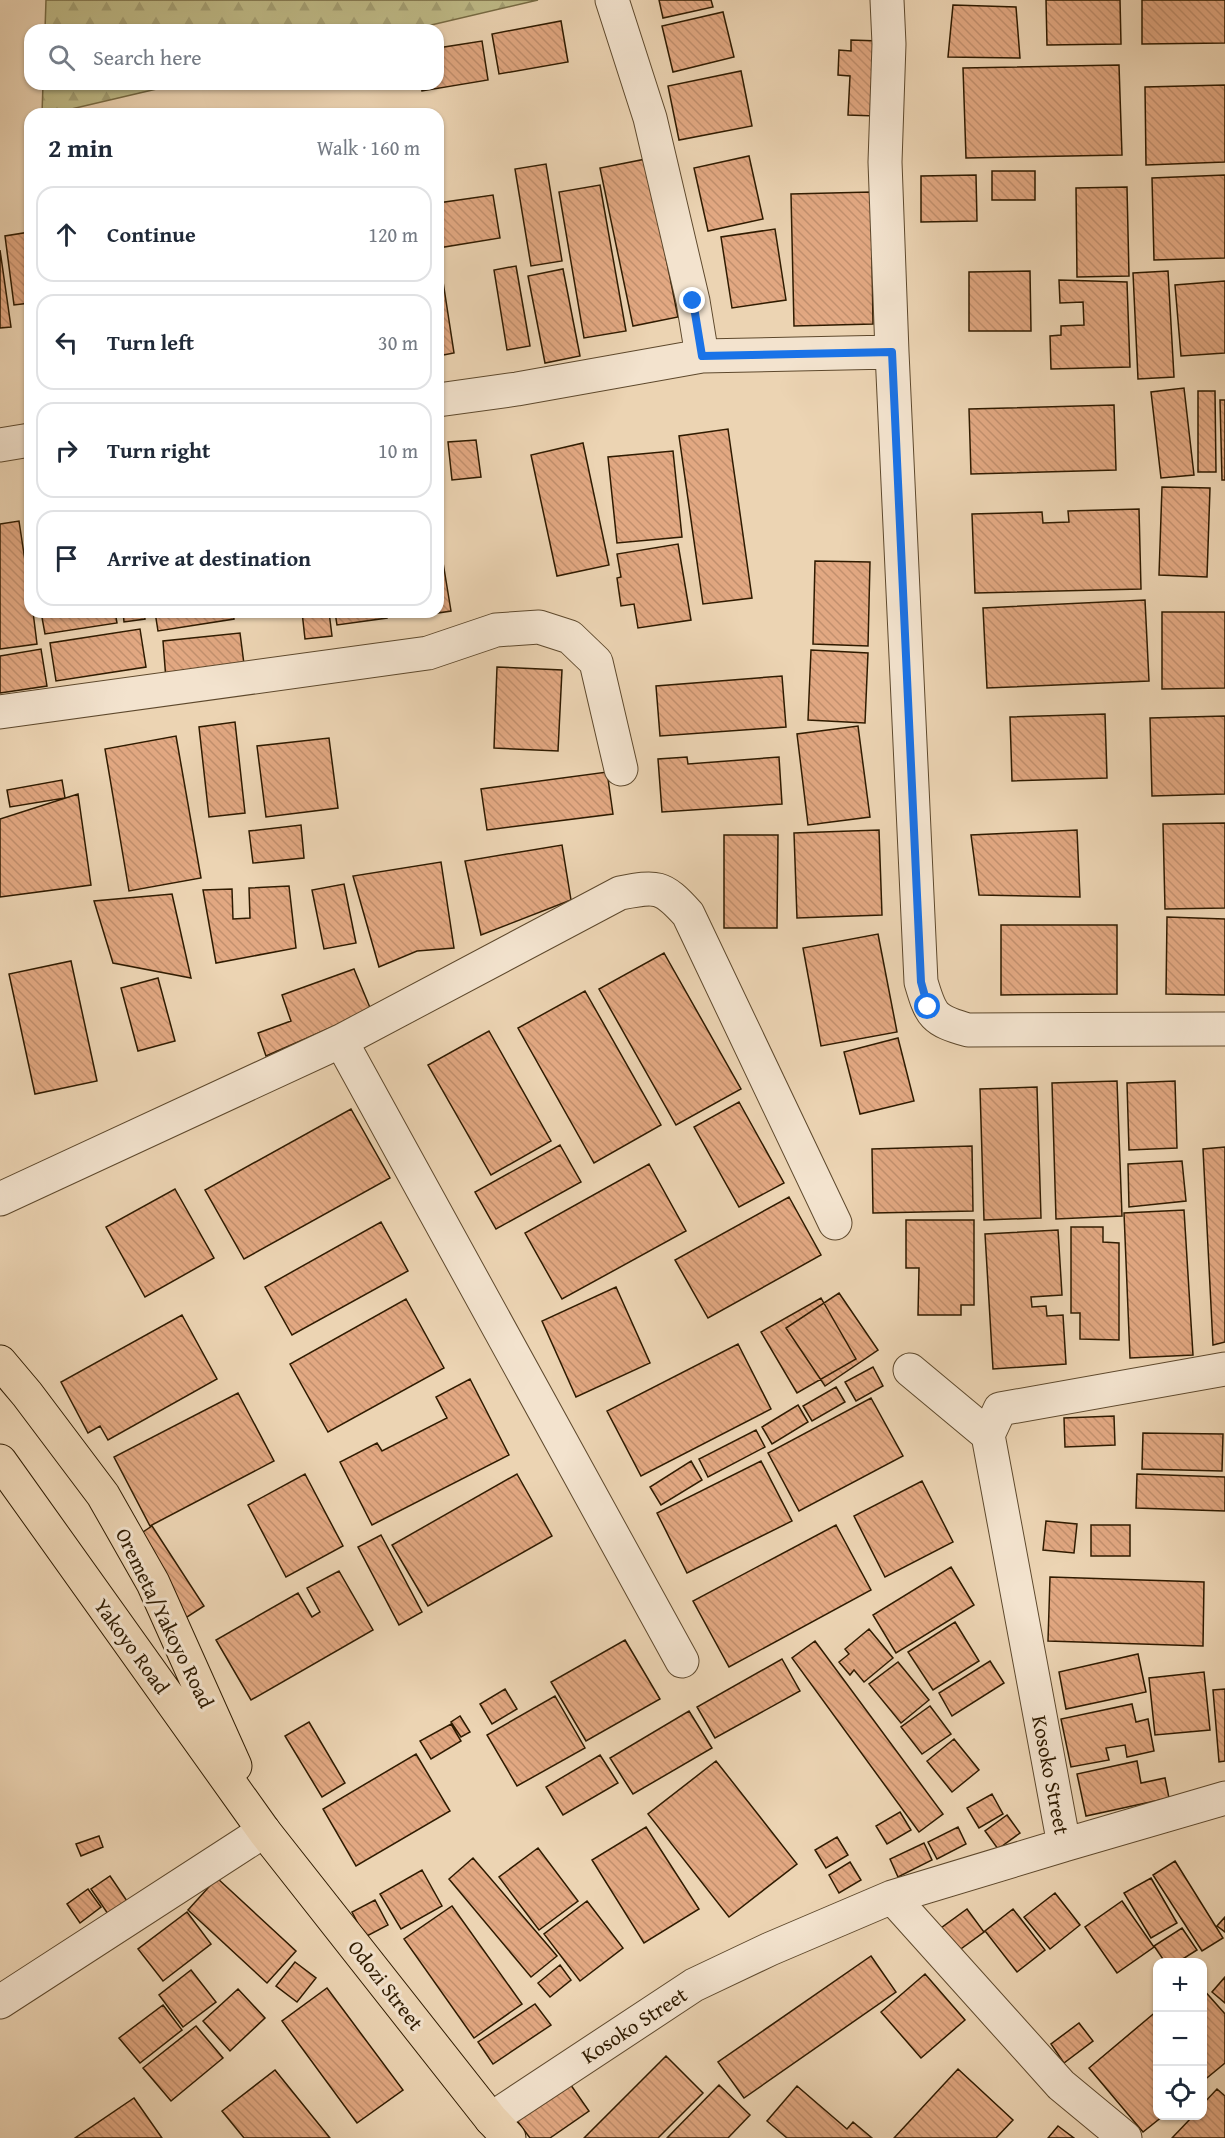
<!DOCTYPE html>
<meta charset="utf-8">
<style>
:root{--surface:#fff;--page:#f2f2f3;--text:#1f2937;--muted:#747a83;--line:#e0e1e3}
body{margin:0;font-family:"Gentium Book Plus",serif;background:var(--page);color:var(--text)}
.controls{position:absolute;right:18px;bottom:18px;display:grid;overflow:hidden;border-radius:12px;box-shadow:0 2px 4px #0004}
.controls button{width:54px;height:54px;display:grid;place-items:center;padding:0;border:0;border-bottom:2px solid var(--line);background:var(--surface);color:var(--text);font:30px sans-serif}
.stop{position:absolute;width:18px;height:18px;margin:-14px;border:4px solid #1a73e8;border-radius:50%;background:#fff}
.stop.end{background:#1a73e8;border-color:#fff;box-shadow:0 2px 6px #0008}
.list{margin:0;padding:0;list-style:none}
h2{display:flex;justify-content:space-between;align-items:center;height:78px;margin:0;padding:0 24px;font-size:26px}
h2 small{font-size:20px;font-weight:400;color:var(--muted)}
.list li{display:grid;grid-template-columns:39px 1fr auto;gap:18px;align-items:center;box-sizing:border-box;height:96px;margin:0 12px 12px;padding:0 12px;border:2px solid var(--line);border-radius:18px}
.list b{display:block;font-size:22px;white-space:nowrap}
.list em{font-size:20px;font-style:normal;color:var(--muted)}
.icon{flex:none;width:33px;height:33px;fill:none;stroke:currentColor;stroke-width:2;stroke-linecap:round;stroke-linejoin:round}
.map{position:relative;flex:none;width:1225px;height:2138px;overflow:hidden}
.search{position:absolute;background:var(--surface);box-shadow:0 2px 4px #0004;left:24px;top:24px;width:420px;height:66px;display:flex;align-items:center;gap:15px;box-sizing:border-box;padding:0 21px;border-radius:18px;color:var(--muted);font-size:22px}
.panel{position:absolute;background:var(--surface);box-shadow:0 2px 4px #0004;left:24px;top:108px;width:420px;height:510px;border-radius:18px}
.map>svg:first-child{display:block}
.forest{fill:url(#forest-firs);stroke:#776b44;stroke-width:1.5}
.building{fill:url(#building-back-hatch);stroke:#2f1b00;stroke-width:1.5}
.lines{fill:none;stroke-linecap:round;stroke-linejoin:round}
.minor-casing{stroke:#5e492d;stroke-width:35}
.major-casing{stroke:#2f1b00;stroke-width:35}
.minor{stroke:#f3e3ce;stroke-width:33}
.major{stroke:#ecd4b3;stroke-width:33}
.route{stroke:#1a73e8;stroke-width:8}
.labels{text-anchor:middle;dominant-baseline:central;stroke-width:6;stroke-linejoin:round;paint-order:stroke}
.street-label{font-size:21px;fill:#2f1b00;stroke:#f3e3ce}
</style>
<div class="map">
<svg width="1225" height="2138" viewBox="0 0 1225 2138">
<defs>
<pattern id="forest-firs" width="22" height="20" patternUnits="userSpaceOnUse" patternTransform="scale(1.5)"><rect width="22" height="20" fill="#bfbb88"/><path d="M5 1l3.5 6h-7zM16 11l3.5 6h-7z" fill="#a4a074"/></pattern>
<pattern id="building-back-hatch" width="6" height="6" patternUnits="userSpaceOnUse" patternTransform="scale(1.5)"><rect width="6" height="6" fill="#e2a882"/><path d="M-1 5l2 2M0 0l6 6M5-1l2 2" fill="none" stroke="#c2906e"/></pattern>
</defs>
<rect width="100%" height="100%" fill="#ecd4b3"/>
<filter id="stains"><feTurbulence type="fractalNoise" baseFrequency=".00333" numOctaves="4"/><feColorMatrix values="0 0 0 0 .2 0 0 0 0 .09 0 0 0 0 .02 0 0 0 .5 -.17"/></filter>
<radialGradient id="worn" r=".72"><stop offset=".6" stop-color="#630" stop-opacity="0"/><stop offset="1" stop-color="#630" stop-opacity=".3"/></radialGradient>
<path class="forest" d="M46 0H538L410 30H45Z
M43 84H178L50 114H42Z"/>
<path class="building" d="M659 0H711L713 7 663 18Z
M1046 0H1120L1121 44 1047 45Z
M1142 0H1225V43L1142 44Z
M953 5 1016 7 1020 58 948 57Z
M723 12 734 57 673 72 662 26Z
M561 21 568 62 499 74 492 34Z
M851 40 879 41 876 116 848 115 850 76 838 75 839 50 851 51Z
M482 41 488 80 422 91 421 84H438V48Z
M1119 65 1122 155 966 158 963 68Z
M741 71 752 126 679 140 668 86Z
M1225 85V162L1146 165 1145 87Z
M749 156 763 219 708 231 694 168Z
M646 159 678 317 633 326 600 168Z
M546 164 562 261 531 266 515 169Z
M992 171H1035V200H992Z
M976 175 977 221 921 222V176Z
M1225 175V258L1154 260 1152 178Z
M600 185 626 331 584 338 559 192Z
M1127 187 1129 276 1077 277 1076 188Z
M871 192 873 324 794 326 791 194Z
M493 195 500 238 438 248V203Z
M775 229 786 300 732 308 721 237Z
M30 232V303L14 305 5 236Z
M0 250 11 327 0 328Z
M516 266 530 346 507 350 494 270Z
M563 269 580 356 545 363 528 276Z
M1030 271 1031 331H969V272Z
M1168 271 1174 377 1138 379 1133 273Z
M442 275 454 353 438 356V276Z
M1059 280 1127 282 1130 367 1051 369 1050 336 1061 335V326L1084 325 1083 302 1060 303Z
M1225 281V353L1181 356 1175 285Z
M1184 388 1194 475 1161 478 1151 392Z
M1198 391H1215L1216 472H1198Z
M1220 400H1225V480H1222Z
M1114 405 1116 470 971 474 969 409Z
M728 429 752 598 703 604 679 436Z
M476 440 481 477 452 480 448 442Z
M583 443 609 565 557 576 531 455Z
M673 451 682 537 617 543 608 457Z
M1162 487 1210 488 1207 577 1159 575Z
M1139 509 1141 589 975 593 972 514 1042 512 1043 523 1069 522 1068 511Z
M19 521 30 594V612H33L37 644 0 649V524Z
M438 532 451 611 412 617 411 612H438Z
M678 544 691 620 638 628 634 604 621 606 617 578 621 577 617 554Z
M815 561 870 562 868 646 813 644Z
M1145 600 1149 681 987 688 983 608Z
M41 612H115L117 623 45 634Z
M123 612H144L145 619 124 622Z
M155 612H233L234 619 158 631Z
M302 612H329L332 636 305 639Z
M335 612H386L387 618 337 625Z
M1162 612H1225V688L1162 689Z
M140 629 146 667 56 681 50 643Z
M240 633 245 672 166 680 163 641Z
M41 649 47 686 0 693V656Z
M811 650 868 653 865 723 808 720Z
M497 667 562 670 558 751 494 748Z
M782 676 786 727 660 736 656 686Z
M1105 714 1107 778 1012 781 1010 717Z
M1225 716V794L1152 796 1150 718Z
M235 722 245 813 209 817 199 727Z
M858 726 870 817 808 825 797 734Z
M176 736 201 878 129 891 105 749Z
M329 738 338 808 266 817 257 746Z
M687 757 688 764 779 757 782 804 662 812 658 759Z
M607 772 613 814 487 830 481 789Z
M62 780 65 798 10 807 7 790Z
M78 794 91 885 0 897V819Z
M1225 823V908L1165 909 1163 824Z
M301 825 304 858 253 863 249 831Z
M879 830 882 915 797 918 794 833Z
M1077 830 1080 897 979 895 971 835Z
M724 835H778L777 928H724Z
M562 845 571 900 481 935 465 861Z
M441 862 454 948 417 951 379 967 353 876Z
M344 884 356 943 324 949 312 890Z
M289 886 296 948 216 963 203 890 232 889 233 919 250 918 249 888Z
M172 894 191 978 113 963 94 901Z
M1167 917 1225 919V995L1166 994Z
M1001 925H1117V994L1001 995Z
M878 934 897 1032 821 1046 803 948Z
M664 953 741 1089 676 1125 599 989Z
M71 961 97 1081 35 1094 9 974Z
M354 969 371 1010 266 1056 258 1033 291 1021 282 995Z
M158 978 175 1041 138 1051 121 988Z
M585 991 661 1125 594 1163 518 1028Z
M489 1031 551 1141 491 1175 428 1065Z
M898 1038 914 1101 860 1114 844 1052Z
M1117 1081 1122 1216 1056 1219 1052 1083Z
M1175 1081 1177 1148 1129 1150 1127 1083Z
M1037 1087 1041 1218 984 1220 980 1089Z
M739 1102 784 1183 739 1207 694 1127Z
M351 1109 390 1178 244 1259 205 1190Z
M560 1145 581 1182 496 1229 475 1192Z
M972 1146 973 1211 873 1213 872 1149Z
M1225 1147V1342L1213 1345 1203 1149Z
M1182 1161 1186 1201 1129 1207 1128 1164Z
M649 1164 686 1231 562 1299 525 1233Z
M175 1189 214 1258 145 1297 106 1227Z
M789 1197 821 1255 708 1318 675 1260Z
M1184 1210 1193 1355 1130 1358 1124 1213Z
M906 1220H974V1305H961V1315H918L919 1268H906Z
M381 1222 408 1271 292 1335 265 1287Z
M1071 1227H1103V1242L1119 1243V1340L1080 1339V1313H1071Z
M1058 1230 1062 1295 1031 1297 1032 1307 1046 1306 1047 1316 1063 1315 1066 1364 993 1369 985 1234Z
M616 1287 650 1363 576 1397 542 1321Z
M839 1293 878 1350 825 1386 786 1328Z
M821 1298 856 1359 797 1393 761 1332Z
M406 1299 444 1368 328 1432 290 1364Z
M182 1315 217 1379 108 1440 100 1426 88 1433 61 1382Z
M738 1344 771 1409 641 1476 607 1411Z
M873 1367 883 1386 856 1401 845 1382Z
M470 1379 509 1455 372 1525 340 1462 377 1443 382 1451 447 1418 436 1397Z
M836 1387 845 1402 812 1421 803 1406Z
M238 1393 274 1461 150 1526 114 1457Z
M871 1398 903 1456 799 1511 768 1453Z
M798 1405 808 1422 772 1444 762 1427Z
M1114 1416 1115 1445 1065 1447 1064 1418Z
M756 1430 765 1447 708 1477 699 1459Z
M1143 1433 1223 1434 1222 1471 1142 1469Z
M691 1461 702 1480 661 1505 650 1487Z
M761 1461 792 1521 687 1573 657 1513Z
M305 1474 343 1546 286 1577 248 1505Z
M517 1474 552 1536 428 1606 392 1545Z
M1137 1474 1225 1477V1511L1136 1508Z
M922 1481 953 1542 885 1577 854 1516Z
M1046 1521 1077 1524 1074 1553 1043 1550Z
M836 1525 871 1590 729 1667 693 1601Z
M1091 1525H1130V1556H1091Z
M152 1526 204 1606 184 1619 131 1540Z
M381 1535 422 1612 399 1625 358 1547Z
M951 1567 974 1605 896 1653 873 1615Z
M339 1571 373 1630 251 1700 216 1640 298 1593 312 1617 320 1612 307 1588Z
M1050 1577 1204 1582 1203 1646 1048 1641Z
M955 1622 979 1661 933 1690 908 1652Z
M869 1629 893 1658 864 1682 854 1670 850 1675 839 1662 849 1654 845 1649Z
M625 1640 660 1699 586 1741 551 1682Z
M815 1641 943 1814 919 1832 792 1658Z
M1138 1654 1146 1692 1066 1709 1059 1672Z
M782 1659 800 1691 715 1738 697 1707Z
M990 1661 1004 1683 952 1716 939 1693Z
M898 1662 929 1700 901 1723 869 1684Z
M1204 1672 1210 1730 1155 1735 1149 1678Z
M505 1689 517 1709 492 1724 480 1704Z
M1225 1689V1761L1219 1762 1213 1690Z
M555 1696 585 1748 517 1786 487 1735Z
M1132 1704 1136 1722 1148 1719 1154 1751 1127 1757 1125 1745 1106 1748 1109 1760 1071 1767 1061 1719Z
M930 1706 951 1734 922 1754 901 1727Z
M689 1711 712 1748 633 1794 610 1758Z
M460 1716 470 1732 461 1737 451 1722Z
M309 1722 345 1783 322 1797 285 1736Z
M451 1724 461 1741 431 1759 420 1741Z
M954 1739 979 1770 952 1792 927 1761Z
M416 1754 450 1811 356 1866 323 1809Z
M600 1755 618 1783 563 1815 546 1787Z
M716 1761 797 1864 729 1917 648 1814Z
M1137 1761 1141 1783 1165 1778 1169 1798 1086 1816 1077 1774Z
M992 1794 1003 1814 979 1828 967 1808Z
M900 1812 911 1830 887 1844 876 1826Z
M1007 1815 1020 1833 998 1849 985 1831Z
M646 1827 699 1909 644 1943 592 1860Z
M958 1827 966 1844 937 1859 928 1842Z
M99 1836 103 1847 81 1856 76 1844Z
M837 1837 848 1855 826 1868 815 1850Z
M924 1843 932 1860 898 1877 890 1859Z
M538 1848 578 1901 539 1930 499 1877Z
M473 1858 557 1956 531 1977 449 1879Z
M1175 1861 1223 1938 1202 1951 1153 1875Z
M850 1862 861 1880 839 1893 829 1875Z
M422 1870 442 1906 401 1929 380 1894Z
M110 1876 127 1901 108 1914 91 1889Z
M217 1878 296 1951 267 1983 188 1910Z
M1151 1878 1177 1923 1151 1938 1124 1893Z
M88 1889 101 1907 80 1923 67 1904Z
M1055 1893 1080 1925 1050 1949 1024 1917Z
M375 1900 388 1925 365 1937 352 1912Z
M587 1901 623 1948 580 1981 544 1934Z
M1122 1901 1154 1947 1117 1973 1085 1927Z
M452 1906 522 2004 474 2038 404 1939Z
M967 1909 984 1932 958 1951 941 1928Z
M1013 1909 1045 1950 1017 1972 985 1931Z
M187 1912 211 1944 163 1981 138 1949Z
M1225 1917V1932L1217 1926Z
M1182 1928 1197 1950 1178 1962H1165L1154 1946Z
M871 1956 896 1992 744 2098 718 2062Z
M295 1962 316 1978 297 2002 276 1986Z
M560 1965 571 1980 550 1997 538 1983Z
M191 1970 216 2002 183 2027 159 1995Z
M925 1974 965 2020 921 2058 881 2012Z
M1225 1977V2003L1212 1992Z
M327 1988 403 2090 357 2123 282 2021Z
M1202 1988 1225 2014V2063L1202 2082Z
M238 1989 265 2018 230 2051 203 2021Z
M535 2004 551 2025 493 2064 478 2042Z
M163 2005 182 2030 140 2063 119 2038Z
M1158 2010V2116H1163L1143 2132 1089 2068Z
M1079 2023 1093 2041 1064 2063 1051 2044Z
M196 2026 223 2058 171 2101 143 2068Z
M666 2056 703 2093 658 2138H584Z
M958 2069 1013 2120 996 2138H894Z
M275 2070 330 2138H244L222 2111Z
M568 2081 589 2111 550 2138H530L515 2118Z
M719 2085 750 2115 728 2138H667Z
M797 2086 847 2129 853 2122 872 2138H787L767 2121Z
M1217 2089 1225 2096V2138H1172L1193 2116H1202V2105Z
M134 2098 162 2138H75Z
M1058 2126 1074 2138H1048Z"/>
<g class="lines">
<g class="minor-casing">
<path id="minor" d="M612 0 650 118 693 301 702 356
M887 0 889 44 885 162 892 352 921 982C931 1016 933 1020 968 1030L1225 1029
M438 400 517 389 702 356 892 352
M0 445 30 440
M0 712 428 653 496 630 539 627 570 637 596 662 621 769
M341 1041 682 1661
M0 1199 341 1041 620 893C657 886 662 885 688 914L835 1223
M910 1370 988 1435
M1064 1845 1225 1798
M892 1897 1061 2085 1125 2138
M0 2002 264 1831
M491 2119 694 1985 770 1949 892 1897 1064 1845 988 1435 1000 1409 1225 1369"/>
</g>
<g class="major-casing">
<path id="major" d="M0 1362 27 1394 103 1495 153 1583 235 1766
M0 1461 264 1831 491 2119 509 2138"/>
</g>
<use href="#minor" class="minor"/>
<use href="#major" class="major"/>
</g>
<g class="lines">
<path class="route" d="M693 301 702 356 892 352 921 982 928 1007"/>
</g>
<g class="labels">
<g class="street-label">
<text transform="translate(165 1618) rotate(64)">Oremeta/Yakoyo Road</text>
<text transform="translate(132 1646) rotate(54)">Yakoyo Road</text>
<text transform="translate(1051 1775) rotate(79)">Kosoko Street</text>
<text transform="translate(386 1985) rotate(52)">Odozi Street</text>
<text transform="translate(634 2025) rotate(-33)">Kosoko Street</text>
</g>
</g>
<rect width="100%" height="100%" filter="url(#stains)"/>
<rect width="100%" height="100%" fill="url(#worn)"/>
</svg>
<div class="controls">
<button>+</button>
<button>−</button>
<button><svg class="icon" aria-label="locate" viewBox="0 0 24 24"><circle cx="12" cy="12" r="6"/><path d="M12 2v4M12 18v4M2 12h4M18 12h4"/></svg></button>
</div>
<div class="stop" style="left:928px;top:1007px"></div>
<div class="stop end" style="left:693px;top:301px"></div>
<div class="search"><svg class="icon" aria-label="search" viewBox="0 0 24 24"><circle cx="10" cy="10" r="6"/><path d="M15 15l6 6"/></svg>Search here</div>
<section class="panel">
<h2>2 min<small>Walk · 160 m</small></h2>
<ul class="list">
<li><svg class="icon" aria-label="ahead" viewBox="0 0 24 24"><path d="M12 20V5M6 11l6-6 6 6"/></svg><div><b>Continue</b></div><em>120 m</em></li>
<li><svg class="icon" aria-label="left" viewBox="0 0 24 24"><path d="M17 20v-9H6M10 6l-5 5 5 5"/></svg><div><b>Turn left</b></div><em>30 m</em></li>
<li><svg class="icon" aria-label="right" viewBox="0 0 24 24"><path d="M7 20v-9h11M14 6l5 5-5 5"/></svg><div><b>Turn right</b></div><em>10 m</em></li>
<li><svg class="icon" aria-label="arrive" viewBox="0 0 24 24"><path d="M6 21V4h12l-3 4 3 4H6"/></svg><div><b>Arrive at destination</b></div></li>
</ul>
</section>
</div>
